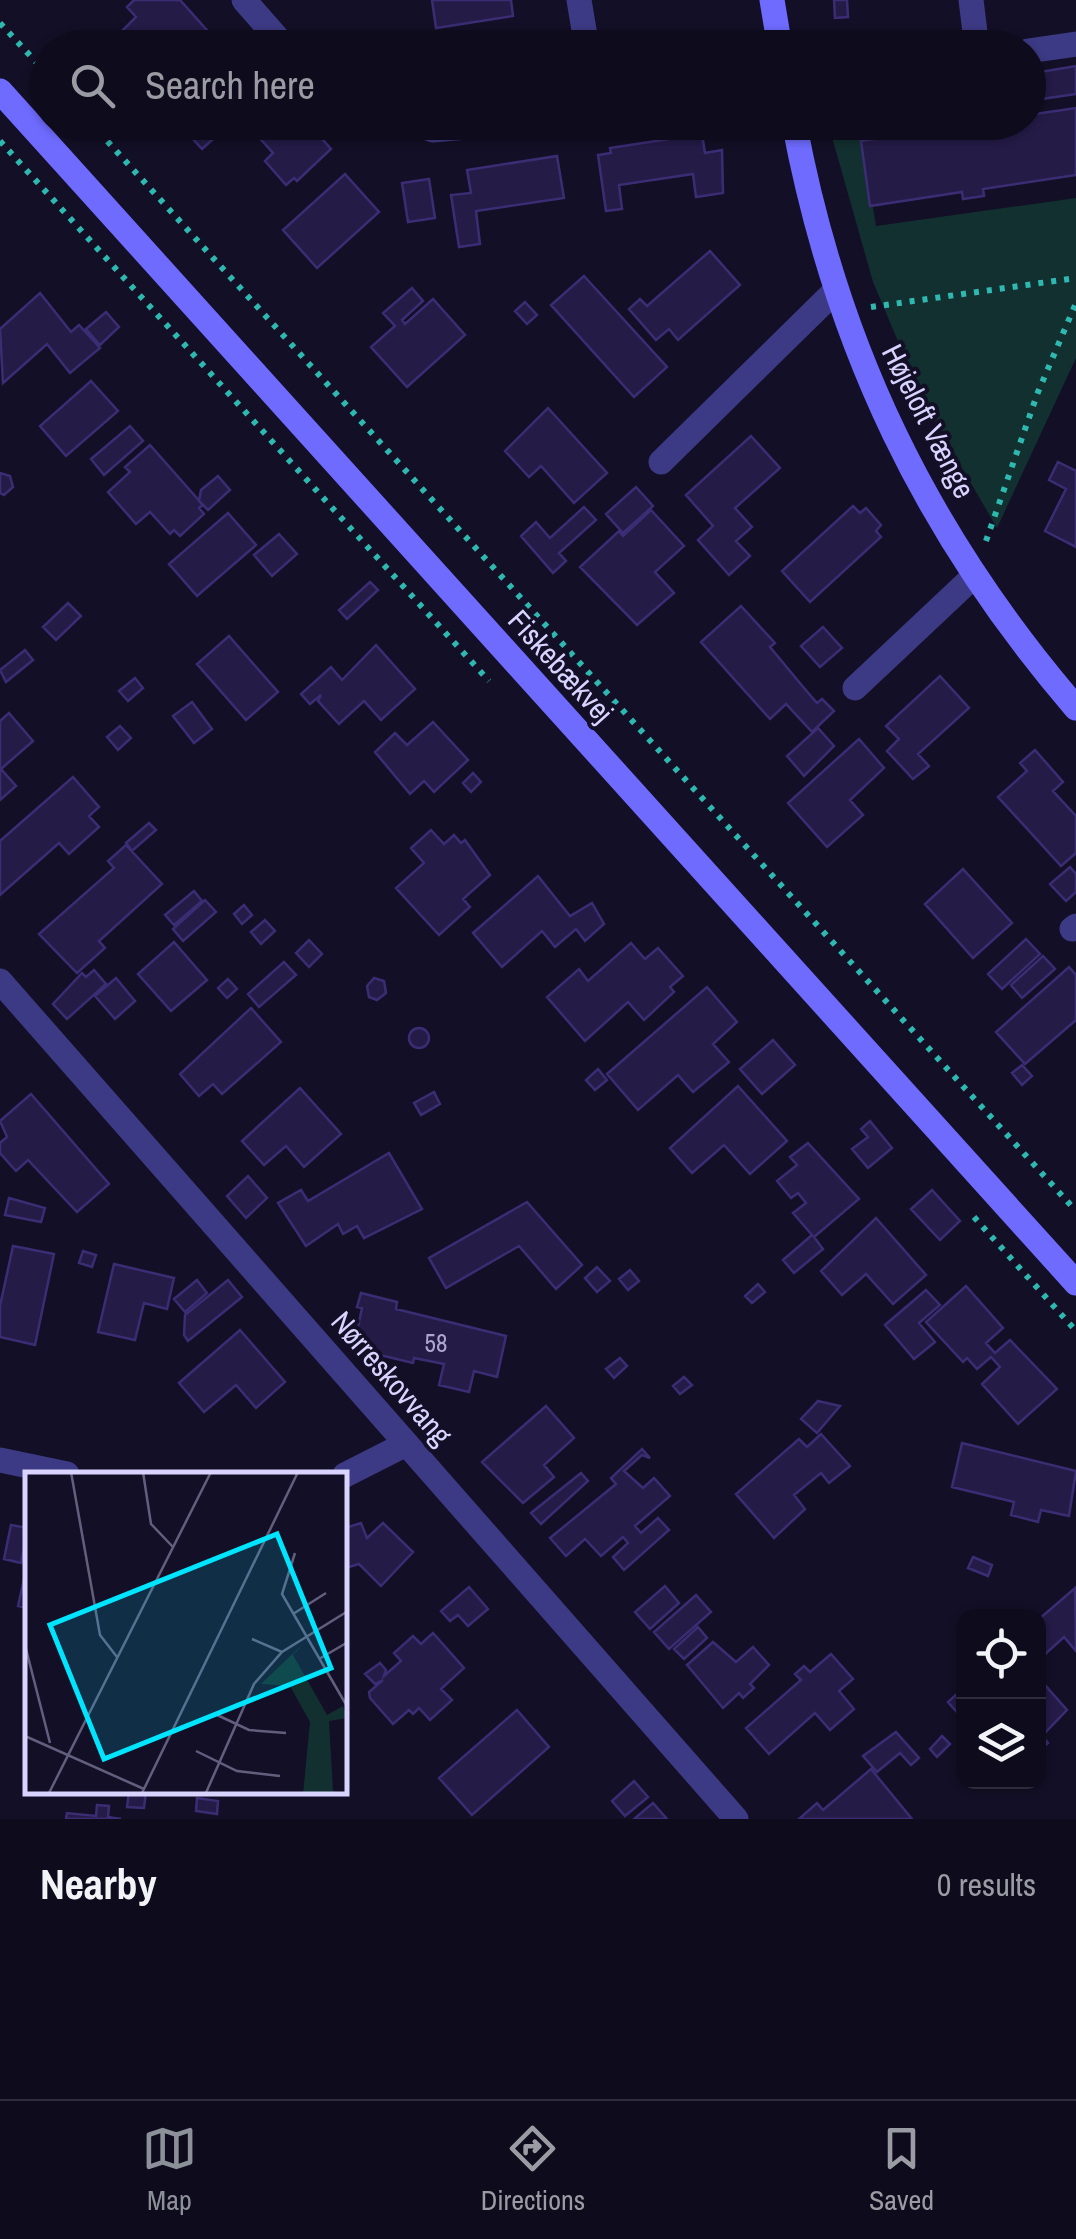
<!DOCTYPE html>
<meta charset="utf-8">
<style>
:root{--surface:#0e0b1c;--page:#171425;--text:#f1f3f6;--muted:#9b9ba3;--line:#2e2b3b;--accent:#8c9099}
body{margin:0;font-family:"Archivo Narrow",sans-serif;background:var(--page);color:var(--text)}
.controls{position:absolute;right:30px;bottom:30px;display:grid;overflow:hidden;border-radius:20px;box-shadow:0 2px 8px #0004}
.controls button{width:90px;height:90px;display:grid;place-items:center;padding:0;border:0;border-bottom:2px solid var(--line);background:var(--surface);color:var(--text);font:50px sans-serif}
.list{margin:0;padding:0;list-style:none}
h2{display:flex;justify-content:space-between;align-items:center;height:130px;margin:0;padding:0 40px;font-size:42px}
h2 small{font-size:32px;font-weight:400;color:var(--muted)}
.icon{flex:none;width:55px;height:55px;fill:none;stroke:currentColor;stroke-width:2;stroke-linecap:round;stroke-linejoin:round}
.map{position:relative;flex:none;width:1076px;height:1819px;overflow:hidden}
.search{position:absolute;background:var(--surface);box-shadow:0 2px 8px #0004;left:30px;right:30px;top:30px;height:110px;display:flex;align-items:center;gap:25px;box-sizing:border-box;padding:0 35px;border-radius:55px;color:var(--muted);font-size:38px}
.sheet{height:280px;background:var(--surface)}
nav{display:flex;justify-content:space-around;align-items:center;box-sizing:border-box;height:140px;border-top:2px solid var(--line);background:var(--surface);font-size:28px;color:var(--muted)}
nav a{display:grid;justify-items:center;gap:5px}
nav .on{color:var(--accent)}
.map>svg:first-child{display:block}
.green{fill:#12302f}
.building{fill:#241b47;stroke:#3b2d73;stroke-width:2.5}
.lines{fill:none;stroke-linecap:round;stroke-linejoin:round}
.path{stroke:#2fb8b0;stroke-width:6;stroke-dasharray:5 8;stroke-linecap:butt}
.street{stroke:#3d3a85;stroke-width:25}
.secondary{stroke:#6f6bff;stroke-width:25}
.labels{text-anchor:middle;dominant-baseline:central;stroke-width:8;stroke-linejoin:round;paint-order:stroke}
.number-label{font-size:25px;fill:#aca6d1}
.street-label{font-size:30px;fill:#d9d4ff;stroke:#130f26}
.inset-road{fill:none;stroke:#625e7d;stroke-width:2.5}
.view{fill:#00e5ff;fill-opacity:0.15;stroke:#00e5ff;stroke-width:5}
.inset-edge{fill:none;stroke:#d9d4ff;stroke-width:5}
</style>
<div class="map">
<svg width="1076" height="1819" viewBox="0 0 1076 1819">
<rect width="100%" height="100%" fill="#130f26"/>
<path class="green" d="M828 123H859L876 226 1076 198V358L997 528 924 403 873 282Z"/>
<path class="building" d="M134 0H180L222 47 164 48 156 39 145 48H120L113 40 136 17 127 7Z
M432 0H511L513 16 436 28Z
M834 0H847L848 17 835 18Z
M1076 66V94L1028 101V74Z
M1076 108V175L983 189 984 196 963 199 962 192 870 206 861 141 982 122H1028V115Z
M232 122 202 149 182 127 184 122Z
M245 122H307L331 149 297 181 294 178 286 185 265 161 273 153Z
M702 134 705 153 722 150 723 193 696 197 693 174 619 185 622 209 606 211 598 155 611 153 610 148Z
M557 156 564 198 476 211 480 244 459 247 451 195 471 193 467 170Z
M345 174 379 212 317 268 283 230Z
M429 179 435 218 408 222 402 183Z
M710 251 740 285 678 340 669 329 656 340 629 309 640 299 647 306Z
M584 276 667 367 634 397 551 305Z
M412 288 423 301 402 320 405 324 433 299 465 335 407 387 371 347 395 326 383 313Z
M40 293 71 332 79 325 100 348 70 373 47 344 3 383 0 329Z
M525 302 537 315 527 324 515 311Z
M106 312 119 327 100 345 86 329Z
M91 381 118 411 66 456 40 426Z
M548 408 607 473 574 503 541 466 529 477 505 451Z
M130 426 143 441 104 475 91 459Z
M751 436 780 468 735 508 752 527 736 541 750 556 729 575 698 540 713 526 686 495Z
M150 445 203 505 199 508 204 514 180 536 174 530 170 534 150 512 136 524 108 492 130 472 125 467Z
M1058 462 1076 471V547L1045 531 1066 489 1049 480Z
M0 473 10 476 13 487 4 495 0 493Z
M218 476 230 490 208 510 199 501 201 490Z
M636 487 653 506 623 533 606 514Z
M853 506 860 513 866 508 881 525 876 531 881 537 810 602 782 571Z
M584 507 596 520 559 553 566 561 553 573 521 536 536 522 550 538Z
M651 510 684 546 655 572 674 593 637 625 580 567 619 531 623 536Z
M228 513 256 545 197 596 169 564Z
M279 534 297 554 272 576 254 555Z
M370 582 378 590 347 619 339 610Z
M68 603 81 616 56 640 43 627Z
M741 606 775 643 770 647 804 688 817 703 822 699 834 711 812 732 786 704 770 719 701 642Z
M823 627 842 648 820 667 801 646Z
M229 636 278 692 246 720 197 664Z
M376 645 415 689 381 720 364 701 339 724 318 701 321 695 310 704 301 694 331 667 342 680Z
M25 650 33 660 6 682 0 670Z
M940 676 969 708 918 754 929 766 913 779 887 751 899 739 886 726Z
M135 678 143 688 128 701 119 691Z
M192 702 212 729 194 743 173 716Z
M9 713 33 741 1 769 16 786 0 800V721Z
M433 722 468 760 434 792 424 781 410 794 375 752 395 733 407 745Z
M120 726 131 738 118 750 107 737Z
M818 728 834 746 804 776 787 756Z
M859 739 884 768 850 800 863 815 827 847 788 803Z
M1035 750 1063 782 1053 791 1076 816V853L1061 866 998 797 1027 771 1020 763Z
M473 773 481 782 471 792 463 783Z
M73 777 99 807 89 816 99 827 69 854 59 843 0 895V841Z
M149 823 156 830 132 851 126 843Z
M431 830 444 844 454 835 461 843 465 840 490 875 463 899 470 907 439 935 396 888 424 863 411 848Z
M126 845 162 884 99 941 105 948 77 973 39 934 114 868 108 861Z
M1070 867 1076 874V892L1066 901 1050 884Z
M963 869 1012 923 973 958 925 904Z
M538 876 570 916 592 903 604 924 585 941 576 929 555 947 542 931 502 967 473 933Z
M194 891 202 901 174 925 165 915Z
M205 900 216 912 183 941 173 929Z
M244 905 252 915 242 924 234 914Z
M265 920 275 931 261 944 251 932Z
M1026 939 1040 954 1002 989 988 974Z
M309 940 322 954 309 967 296 953Z
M174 942 207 980 171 1011 138 974Z
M631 943 645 959 658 948 683 976 670 987 674 992 644 1020 628 1002 585 1041 547 997 579 969 588 981Z
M1043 956 1055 969 1022 998 1011 985Z
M284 962 296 975 259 1007 248 994Z
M1069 967 1076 975V1020L1025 1064 996 1032Z
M94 970 106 984 67 1019 53 1004 82 973 86 977Z
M116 978 135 1001 115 1019 95 996Z
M374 978 384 981 386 993 377 1000 369 997 367 986Z
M228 979 237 989 227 998 218 988Z
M707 987 737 1022 713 1044 729 1062 693 1092 678 1075 638 1110 607 1074Z
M251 1008 281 1042 222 1094 213 1084 199 1096 180 1074Z
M409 1038a10 10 0 1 1 20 0a10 10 0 1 1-20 0Z
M773 1040 795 1065 762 1094 740 1069Z
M1022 1065 1032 1076 1022 1085 1012 1073Z
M598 1069 607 1080 595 1090 586 1080Z
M738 1086 787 1141 750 1174 724 1145 692 1173 670 1148Z
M300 1088 341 1134 304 1167 286 1146 264 1165 242 1141Z
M434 1092 440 1104 421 1115 414 1103Z
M31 1094 109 1184 77 1212 28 1160 16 1171 0 1153V1143L7 1137 0 1121Z
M870 1121 892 1148 868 1168 852 1149 868 1137 861 1129Z
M808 1143 859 1199 814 1237 823 1249 794 1273 783 1260 812 1235 793 1213 806 1203 798 1193 791 1198 777 1181 797 1165 790 1157Z
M389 1153 422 1209 364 1238 357 1226 343 1234 338 1224 306 1246 278 1203 301 1190 308 1201Z
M248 1176 267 1198 246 1218 227 1196Z
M932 1190 960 1221 940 1240 911 1209Z
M9 1198 45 1208 41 1222 5 1215Z
M527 1202 582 1265 556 1289 519 1246 446 1288 429 1258Z
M876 1218 926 1275 893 1304 866 1274 842 1295 821 1271Z
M13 1246 54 1254 35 1345 0 1337V1306Z
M83 1251 96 1255 92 1267 79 1263Z
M114 1264 174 1278 167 1309 144 1303 135 1340 98 1332Z
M597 1267 610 1281 597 1292 585 1278Z
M630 1270 639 1281 628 1290 619 1279Z
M197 1280 207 1293 185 1312 174 1299Z
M228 1280 242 1297 188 1341 184 1335 185 1315Z
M758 1284 765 1292 752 1303 745 1296Z
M966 1286 1003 1328 986 1343 995 1353 1010 1340 1057 1389 1018 1424 982 1384 1000 1367 991 1357 977 1369 967 1358 963 1362 926 1322Z
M926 1290 940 1305 919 1323 935 1342 914 1359 885 1325Z
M361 1293 397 1302 396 1309 506 1336 497 1377 474 1371 469 1392 439 1385 444 1364 414 1358 413 1363 372 1353 356 1336 362 1308 357 1307Z
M240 1330 285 1382 256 1408 236 1385 204 1412 179 1383Z
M620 1358 627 1366 614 1378 606 1369Z
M684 1377 692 1385 680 1394 673 1386Z
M818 1401 840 1406 817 1433 801 1419Z
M546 1406 574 1438 544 1465 554 1477 523 1503 482 1462Z
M821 1434 850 1466 829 1483 821 1473 794 1495 805 1509 774 1538 736 1494 799 1439 807 1447Z
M962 1443 1076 1471 1069 1516 1041 1510 1038 1522 1011 1515 1014 1502 952 1487Z
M642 1449 650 1458 642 1455 624 1471 643 1488 654 1478 670 1496 635 1526 641 1533 658 1518 669 1530 624 1570 613 1557 628 1543 623 1537 601 1556 585 1539 566 1556 550 1538 616 1484 611 1478Z
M581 1473 588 1481 541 1524 531 1513Z
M361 1523 367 1538 383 1523 413 1552 381 1586 359 1564 345 1568V1528Z
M11 1525 28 1528 21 1563 4 1559Z
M973 1557 992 1565 988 1576 968 1568Z
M28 1561V1608L18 1606Z
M665 1586 679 1603 650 1629 635 1612Z
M469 1587 488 1609 468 1626 458 1615 450 1621 441 1611Z
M1075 1588 1076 1651 1064 1637 1042 1657 1038 1620Z
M696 1595 711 1612 669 1649 654 1632Z
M698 1627 707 1638 684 1659 674 1649Z
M433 1633 464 1668 441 1689 452 1700 430 1720 419 1708 413 1714 409 1710 393 1724 370 1698 369 1692 383 1680 375 1684 365 1674 380 1663 386 1670 384 1676 401 1661 394 1653 413 1636 421 1644Z
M713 1642 736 1662 753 1647 769 1665 750 1684 754 1688 743 1698 739 1693 723 1708 687 1665Z
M831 1654 853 1679 839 1691 854 1709 830 1730 815 1713 769 1754 746 1728 801 1680 795 1674 804 1666 810 1672Z
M1045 1685 1067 1710 1042 1736 1048 1743 1038 1752V1690Z
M959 1692 964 1697 962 1718 948 1702Z
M517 1710 549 1747 472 1815 439 1778Z
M896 1732 919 1758 911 1765 900 1753 877 1772 863 1756Z
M942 1736 950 1744 937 1757 930 1749Z
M871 1769 912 1819H799L817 1803 823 1810Z
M634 1781 648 1797 625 1816 612 1801Z
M129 1792H146L144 1808 127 1807Z
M197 1798 218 1801 217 1814 196 1811Z
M653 1803 667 1819H634Z
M97 1805 109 1806 108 1817 121 1819H66L67 1813 96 1816Z"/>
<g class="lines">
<path class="path" d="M0 23 48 75
M90 122 1076 1211
M0 141 489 681
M871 307 1076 278
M986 541 1038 392 1076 303
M974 1217 1076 1331"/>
<path class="street" d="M244 0 286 48
M579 0 587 48
M971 0 977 48
M1028 51 1076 44
M411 122 433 130 522 122
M661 462 834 292
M855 688 974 576
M1072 929 1076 926
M0 981 736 1819
M0 1460 67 1474
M345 1475 406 1444"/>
<path class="secondary" d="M772 0 780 48
M0 91 1076 1283
M794 122C836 347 927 535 1076 708"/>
</g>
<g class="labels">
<g class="number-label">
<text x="436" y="1343">58</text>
</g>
<g class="street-label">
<text transform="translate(929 421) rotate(63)">Højeloft Vænge</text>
<text transform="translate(561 666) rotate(48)">Fiskebækvej</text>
<text transform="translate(392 1378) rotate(49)">Nørreskovvang</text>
</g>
</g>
<g transform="translate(25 1472)">
<rect width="322" height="322" fill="#130f26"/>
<path d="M280 170 268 183 302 243 318 234 322 246 304 249 308 319 320 322H278L285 250 265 214 236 212Z" fill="#12302f"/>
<path class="inset-road" d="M46 0 75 163 92 185M118 0 126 52 148 75M270 81 257 122 323 236M268 142 301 121M227 167 257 180M0 173 25 271M294 187 323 170M190 242 224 258 261 261M0 264 119 317M171 279 212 299 255 304M23 323 186 0M116 323 273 0M180 323 229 212 257 180 323 139"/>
<path class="view" d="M252 62 306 196 79 287 25 153Z"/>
<rect width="322" height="322" class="inset-edge"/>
</g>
</svg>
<div class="controls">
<button><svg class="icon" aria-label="locate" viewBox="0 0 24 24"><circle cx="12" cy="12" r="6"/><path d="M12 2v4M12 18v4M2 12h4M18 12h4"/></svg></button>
<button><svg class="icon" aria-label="layers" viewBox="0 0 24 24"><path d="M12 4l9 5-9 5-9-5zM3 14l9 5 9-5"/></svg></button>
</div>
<div class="search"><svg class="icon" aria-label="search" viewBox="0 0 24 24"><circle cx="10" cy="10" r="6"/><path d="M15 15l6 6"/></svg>Search here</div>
</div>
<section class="sheet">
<h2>Nearby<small>0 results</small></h2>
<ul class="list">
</ul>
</section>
<nav>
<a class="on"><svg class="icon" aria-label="map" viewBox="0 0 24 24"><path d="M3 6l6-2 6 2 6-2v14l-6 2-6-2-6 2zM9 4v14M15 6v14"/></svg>Map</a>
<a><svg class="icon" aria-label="directions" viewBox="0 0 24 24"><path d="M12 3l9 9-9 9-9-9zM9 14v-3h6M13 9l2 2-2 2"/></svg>Directions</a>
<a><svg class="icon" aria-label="saved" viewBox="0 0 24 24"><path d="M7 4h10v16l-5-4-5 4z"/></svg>Saved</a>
</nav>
